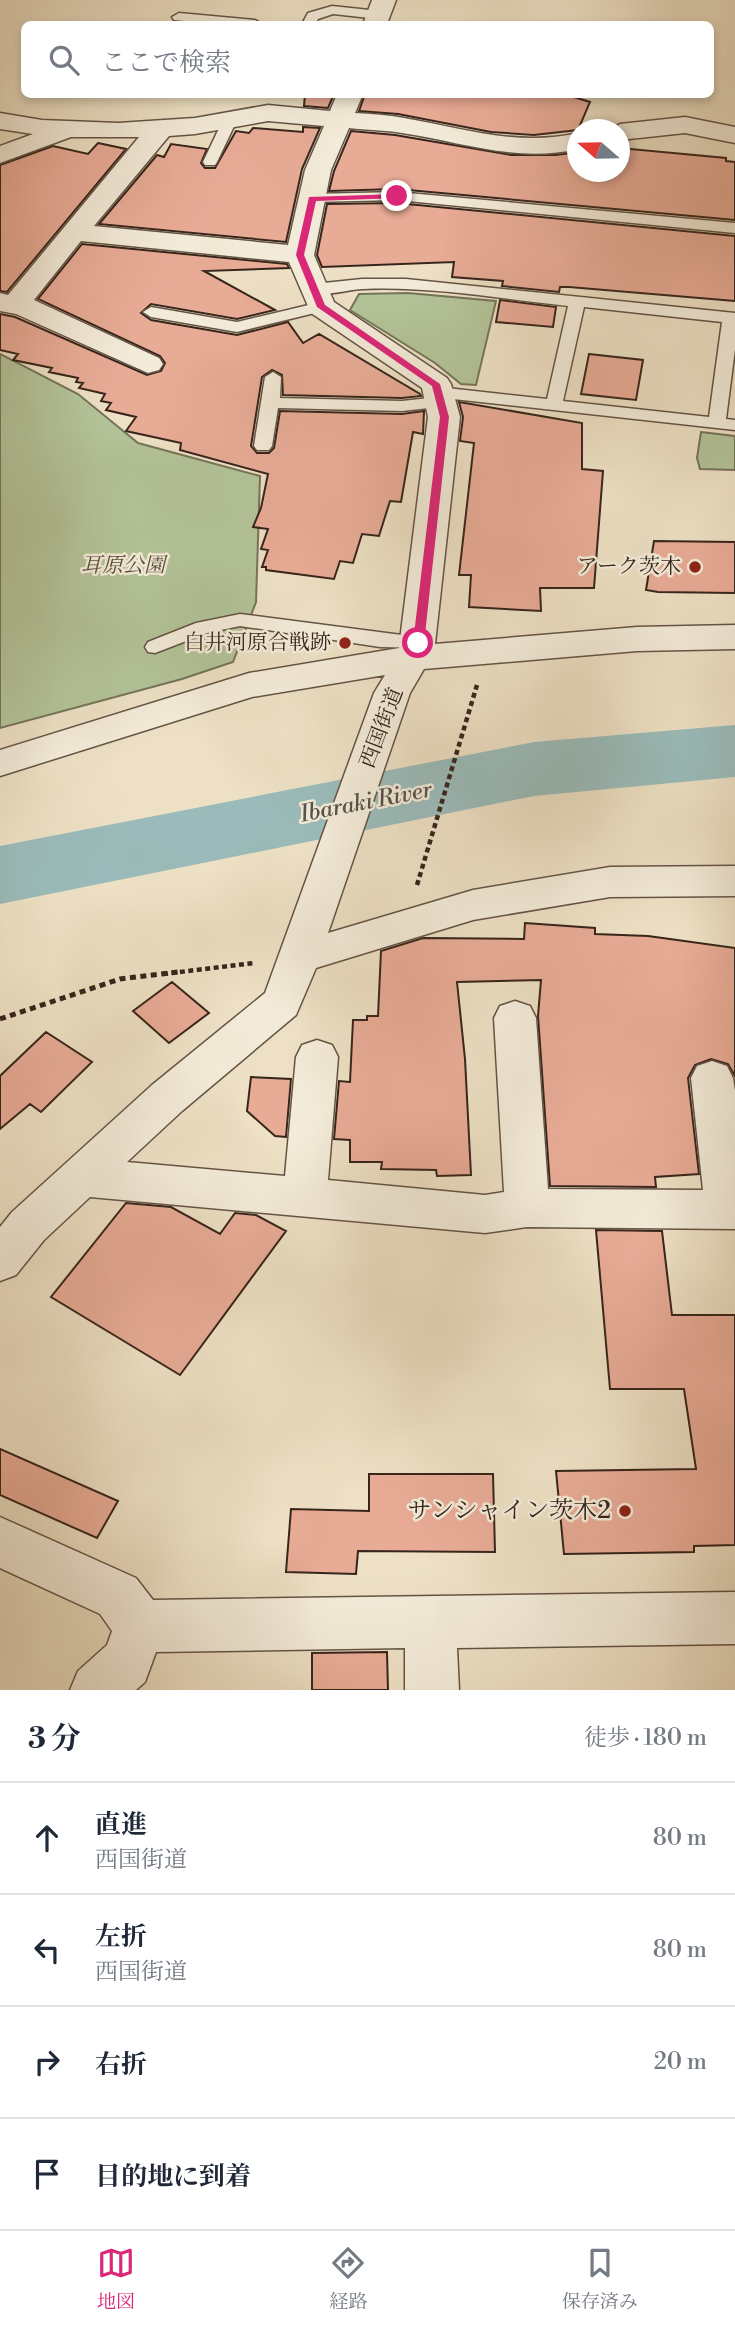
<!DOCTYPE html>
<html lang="ja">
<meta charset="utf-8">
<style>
:root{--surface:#fff;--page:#f2f2f3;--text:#1f2937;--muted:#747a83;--line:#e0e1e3;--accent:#db2777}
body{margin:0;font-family:"Libre Bodoni","Noto Serif JP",serif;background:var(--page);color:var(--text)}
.compass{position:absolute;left:567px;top:119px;width:63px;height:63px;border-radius:50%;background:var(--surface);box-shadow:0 4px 10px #0003;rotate:290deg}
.stop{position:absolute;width:21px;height:21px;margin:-16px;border:5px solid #db2777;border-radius:50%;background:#fff}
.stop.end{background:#db2777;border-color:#fff;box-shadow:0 2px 7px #0008}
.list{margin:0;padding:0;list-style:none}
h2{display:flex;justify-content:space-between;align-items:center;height:91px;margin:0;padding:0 28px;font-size:30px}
h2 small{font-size:23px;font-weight:400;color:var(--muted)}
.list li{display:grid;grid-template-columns:46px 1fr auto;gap:21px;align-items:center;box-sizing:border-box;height:112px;padding:0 28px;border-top:2px solid var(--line)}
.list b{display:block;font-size:26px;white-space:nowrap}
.list p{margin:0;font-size:23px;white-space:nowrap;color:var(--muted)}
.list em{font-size:23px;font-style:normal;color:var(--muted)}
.icon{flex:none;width:38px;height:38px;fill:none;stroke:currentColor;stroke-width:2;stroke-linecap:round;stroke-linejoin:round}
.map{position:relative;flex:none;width:735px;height:1690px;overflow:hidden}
.search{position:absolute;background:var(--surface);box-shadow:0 4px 10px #0003;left:21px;right:21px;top:21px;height:77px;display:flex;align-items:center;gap:18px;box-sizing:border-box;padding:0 24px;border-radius:10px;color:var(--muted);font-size:26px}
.sheet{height:539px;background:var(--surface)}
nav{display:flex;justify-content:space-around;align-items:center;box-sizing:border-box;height:98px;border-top:2px solid var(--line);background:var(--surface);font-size:19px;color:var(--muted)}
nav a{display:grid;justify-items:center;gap:4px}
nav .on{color:var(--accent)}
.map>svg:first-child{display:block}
.green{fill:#b3c398;stroke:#75745a;stroke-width:2}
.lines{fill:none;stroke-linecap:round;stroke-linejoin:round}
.river{fill:#9abbba;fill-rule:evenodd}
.building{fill:#e8ab96;stroke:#37251b;stroke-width:2}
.lane-casing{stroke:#645445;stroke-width:3}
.street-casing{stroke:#645445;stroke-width:3}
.path-far1{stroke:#37251b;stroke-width:4.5;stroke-dasharray:5 3.5;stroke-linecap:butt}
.path{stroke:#37251b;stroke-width:5;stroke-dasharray:6 4.5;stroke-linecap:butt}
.lane{fill:#f3ebd9;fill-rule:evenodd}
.street{fill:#f3ebd9;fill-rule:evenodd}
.route{fill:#db2777}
.poi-dot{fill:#8f2418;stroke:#f3ebd9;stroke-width:2.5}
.labels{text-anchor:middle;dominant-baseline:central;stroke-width:5;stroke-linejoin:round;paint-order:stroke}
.park-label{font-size:21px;font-style:italic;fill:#564c3a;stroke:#f3ebd9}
.poi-label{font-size:21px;fill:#37251b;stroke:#f3ebd9;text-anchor:end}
.street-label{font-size:21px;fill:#37251b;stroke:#f3ebd9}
.water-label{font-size:23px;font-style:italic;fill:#55524b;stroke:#f3ebd9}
.near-poi-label{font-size:24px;fill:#37251b;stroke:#f3ebd9;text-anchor:end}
</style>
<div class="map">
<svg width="735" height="1690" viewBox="0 0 735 1690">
<rect width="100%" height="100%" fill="#ede0c4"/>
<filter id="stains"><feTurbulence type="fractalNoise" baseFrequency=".00286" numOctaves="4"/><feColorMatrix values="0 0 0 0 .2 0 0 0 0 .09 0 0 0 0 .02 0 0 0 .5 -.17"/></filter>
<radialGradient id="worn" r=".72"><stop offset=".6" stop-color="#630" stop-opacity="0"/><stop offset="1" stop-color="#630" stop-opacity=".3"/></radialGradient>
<path class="green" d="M408 293 496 301 476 385 461 384 435 363 350 310 359 294Z
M0 354 78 394 138 443 260 476 256 602 233 662 182 679 0 728Z
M701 432 735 436V470L700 469 697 458Z"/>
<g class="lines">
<path class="river" d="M735 725V777L534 796 0 904V846L534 742Z"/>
</g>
<path class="building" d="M305 94H334L328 108 304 106Z
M365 94H564L590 102 578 130 534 135 491 132 398 114 359 111Z
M303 127 320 128 302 169 286 242 99 224 157 155 164 157 171 144 207 149 201 163 205 168H215L236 131 249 133 253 128 303 132Z
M351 131 395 135 511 155H556L578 152V172H620V148L726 158V161L735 162V220L397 189 329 191 334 171Z
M98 143 126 149 7 292 0 291V165L53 146 88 154Z
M397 203 735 236V301L569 287H560L559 292 502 286 503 281 452 277 454 262 322 267 317 255 327 204Z
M82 244 287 264 289 268 204 271 275 310 237 319 151 304 141 313 151 320 237 335 288 322 303 343 319 334 420 394 421 396 402 398 283 395 282 375 272 370 262 377 251 446 257 453H269L274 448 280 411 402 414 424 411 423 434 413 432 401 502 390 501 379 536 362 534 353 563 340 561 334 579 266 570V567H262L268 550 261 549 268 529 253 527 261 508 268 474 180 450 181 443 126 431 136 417 106 410 111 403 101 401 105 394 79 388 83 383 76 382 78 378 49 372 52 368 13 360 18 354 0 350V314L15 317 147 375 161 371 165 363 160 356 38 299Z
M500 300 556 307 553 327 496 322Z
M589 354 643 360 636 400 581 394Z
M459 402 582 423V469L603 471 594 588H540L541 611 469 607 471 575H459L474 443 460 441 463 417Z
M654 541 735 542V593L658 592 646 590Z
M525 923 595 928V934L648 936 735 948V1076L728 1064 711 1059 695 1065 688 1078 699 1174 655 1177 656 1187 550 1186 538 1016 541 980 457 982 465 1059 471 1175 437 1176 436 1170 381 1169 382 1162H350V1140L334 1139 339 1081 350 1082 353 1020H367V1016H378L381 951 423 938 524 939Z
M172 982 209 1013 169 1043 133 1011Z
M46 1032 92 1062 41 1112 30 1104 0 1129V1076Z
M251 1077 291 1079 286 1137 275 1136 247 1111Z
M126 1203 171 1207 220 1234 235 1213 256 1215 286 1231 180 1375 51 1297Z
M596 1230 662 1231 672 1315H735V1545L694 1546V1552L564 1554 556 1471 696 1469 684 1389H610Z
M0 1449 118 1501 97 1538 0 1495Z
M369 1474H493L495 1552 358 1551 356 1574 286 1572 291 1509 369 1511Z
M387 1652 388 1690H312V1653Z"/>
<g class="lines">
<g class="lane-casing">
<path id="lane" d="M332 6 379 11 386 15 379 19 333 14 318 19 315 24H302L308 13Z
M179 13 255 20 262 24H217L174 20 172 17Z
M230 116 237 120 217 162 215 165H205L203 162 223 120Z
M397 192 735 223V233L397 200 312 202 305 198 312 194Z
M362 279H406L735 313V349L726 419 735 420V430L444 398 449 402 447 406 402 411 278 408 272 446 269 450H257L254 446 265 377 273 372 281 377 280 398 402 401 439 397 430 392 438 387 547 399 568 306C501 299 431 286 363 289 348 289 317 300 306 289L314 284ZM584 307 722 322 709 417 563 401Z
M321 302 327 304 329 307 327 310 237 332 151 317 143 312 151 307 237 322Z
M240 614 425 638 428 643 425 648 380 647 240 626 207 633 155 653 148 652 145 647 148 642 196 623Z"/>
</g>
<g class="street-casing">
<path id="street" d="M372 0H396L387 24H363Z
M337 94H363L355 113C371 114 388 115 404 118 462 128 518 147 578 133V149C517 163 462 142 402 133 385 130 367 130 349 128L331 170 314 255 334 302 447 378 451 384 460 417 435 644 637 627 735 625V649L637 651 424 669 410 693 328 933 473 890 610 867 735 866V896L610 897 473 920 316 968 296 1015 182 1111 127 1162 285 1176 296 1057 302 1045 317 1040 332 1045 338 1057 328 1180 485 1195 504 1192 494 1018 500 1006 515 1001 530 1006 536 1018 548 1189 703 1190 691 1078 697 1066 712 1061 727 1066 733 1078 735 1091V1229L527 1227 485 1233 90 1197 44 1240 16 1275 0 1281V1227L12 1212 152 1085 265 993 374 693 385 675 252 697 0 776V750L249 673 399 648 428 417 422 388 311 313 289 262 81 241 34 300 159 358 163 364 159 370 148 373 16 314 0 311V293L8 295 139 137H71L0 163V146L33 134 0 129V113L42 120 118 123 195 118 268 105 330 111ZM268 121 324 126 305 170 288 245 94 226 169 136 195 134Z
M685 117 735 127V143L685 133 620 140V130H609L620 124Z
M0 1517 136 1578 153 1600 735 1592V1644L457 1648 459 1690H405V1648L156 1652 145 1682 136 1690H70L78 1671 107 1645 112 1631 100 1614 0 1568Z"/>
</g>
<path class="path-far1" d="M417 885 477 685
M163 974 254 963"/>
<path class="path" d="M0 1019 120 979 178 972"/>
<use href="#lane" class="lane"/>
<use href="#street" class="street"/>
</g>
<path class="route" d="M397 194 400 198 316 201 304 255 325 305 440 384 449 417 424 643 418 646 413 643 440 417 432 386 317 307 296 255 309 197Z"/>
<g class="poi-dot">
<circle cx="695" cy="567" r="7"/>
<circle cx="345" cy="643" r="7"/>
<circle cx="625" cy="1511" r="7"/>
</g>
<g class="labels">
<g class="park-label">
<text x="123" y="566">耳原公園</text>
</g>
<g class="poi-label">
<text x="681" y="567">アーク茨木</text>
<text x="331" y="643">白井河原合戦跡</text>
</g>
<g class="street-label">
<text transform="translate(382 728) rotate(-69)">西国街道</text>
</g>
<g class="water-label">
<text transform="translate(366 802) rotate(-11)">Ibaraki River</text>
</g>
<g class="near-poi-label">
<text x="611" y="1511">サンシャイン茨木2</text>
</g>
</g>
<rect width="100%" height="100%" filter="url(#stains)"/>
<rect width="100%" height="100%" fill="url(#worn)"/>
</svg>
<svg class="compass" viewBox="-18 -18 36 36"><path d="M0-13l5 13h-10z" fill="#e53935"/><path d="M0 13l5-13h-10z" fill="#747a83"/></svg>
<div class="stop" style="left:418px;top:643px"></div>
<div class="stop end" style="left:397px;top:196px"></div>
<div class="search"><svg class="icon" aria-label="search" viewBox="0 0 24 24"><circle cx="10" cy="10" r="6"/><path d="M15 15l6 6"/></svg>ここで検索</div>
</div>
<section class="sheet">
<h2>3 分<small>徒歩 · 180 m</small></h2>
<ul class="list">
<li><svg class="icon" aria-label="ahead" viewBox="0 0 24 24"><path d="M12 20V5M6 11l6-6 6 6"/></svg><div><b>直進</b><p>西国街道</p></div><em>80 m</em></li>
<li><svg class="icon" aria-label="left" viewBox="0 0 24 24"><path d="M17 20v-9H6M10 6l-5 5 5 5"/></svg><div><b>左折</b><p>西国街道</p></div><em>80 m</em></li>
<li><svg class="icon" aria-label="right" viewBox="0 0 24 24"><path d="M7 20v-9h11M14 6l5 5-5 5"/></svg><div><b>右折</b></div><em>20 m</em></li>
<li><svg class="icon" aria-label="arrive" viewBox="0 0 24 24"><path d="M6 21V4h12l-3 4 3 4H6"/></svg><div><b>目的地に到着</b></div></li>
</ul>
</section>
<nav>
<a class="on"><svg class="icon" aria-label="map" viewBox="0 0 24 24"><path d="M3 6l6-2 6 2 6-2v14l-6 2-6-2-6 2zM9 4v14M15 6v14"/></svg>地図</a>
<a><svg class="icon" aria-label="directions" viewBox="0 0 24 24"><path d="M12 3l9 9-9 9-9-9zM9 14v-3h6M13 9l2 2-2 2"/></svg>経路</a>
<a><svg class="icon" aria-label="saved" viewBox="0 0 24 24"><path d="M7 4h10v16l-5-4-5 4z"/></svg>保存済み</a>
</nav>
